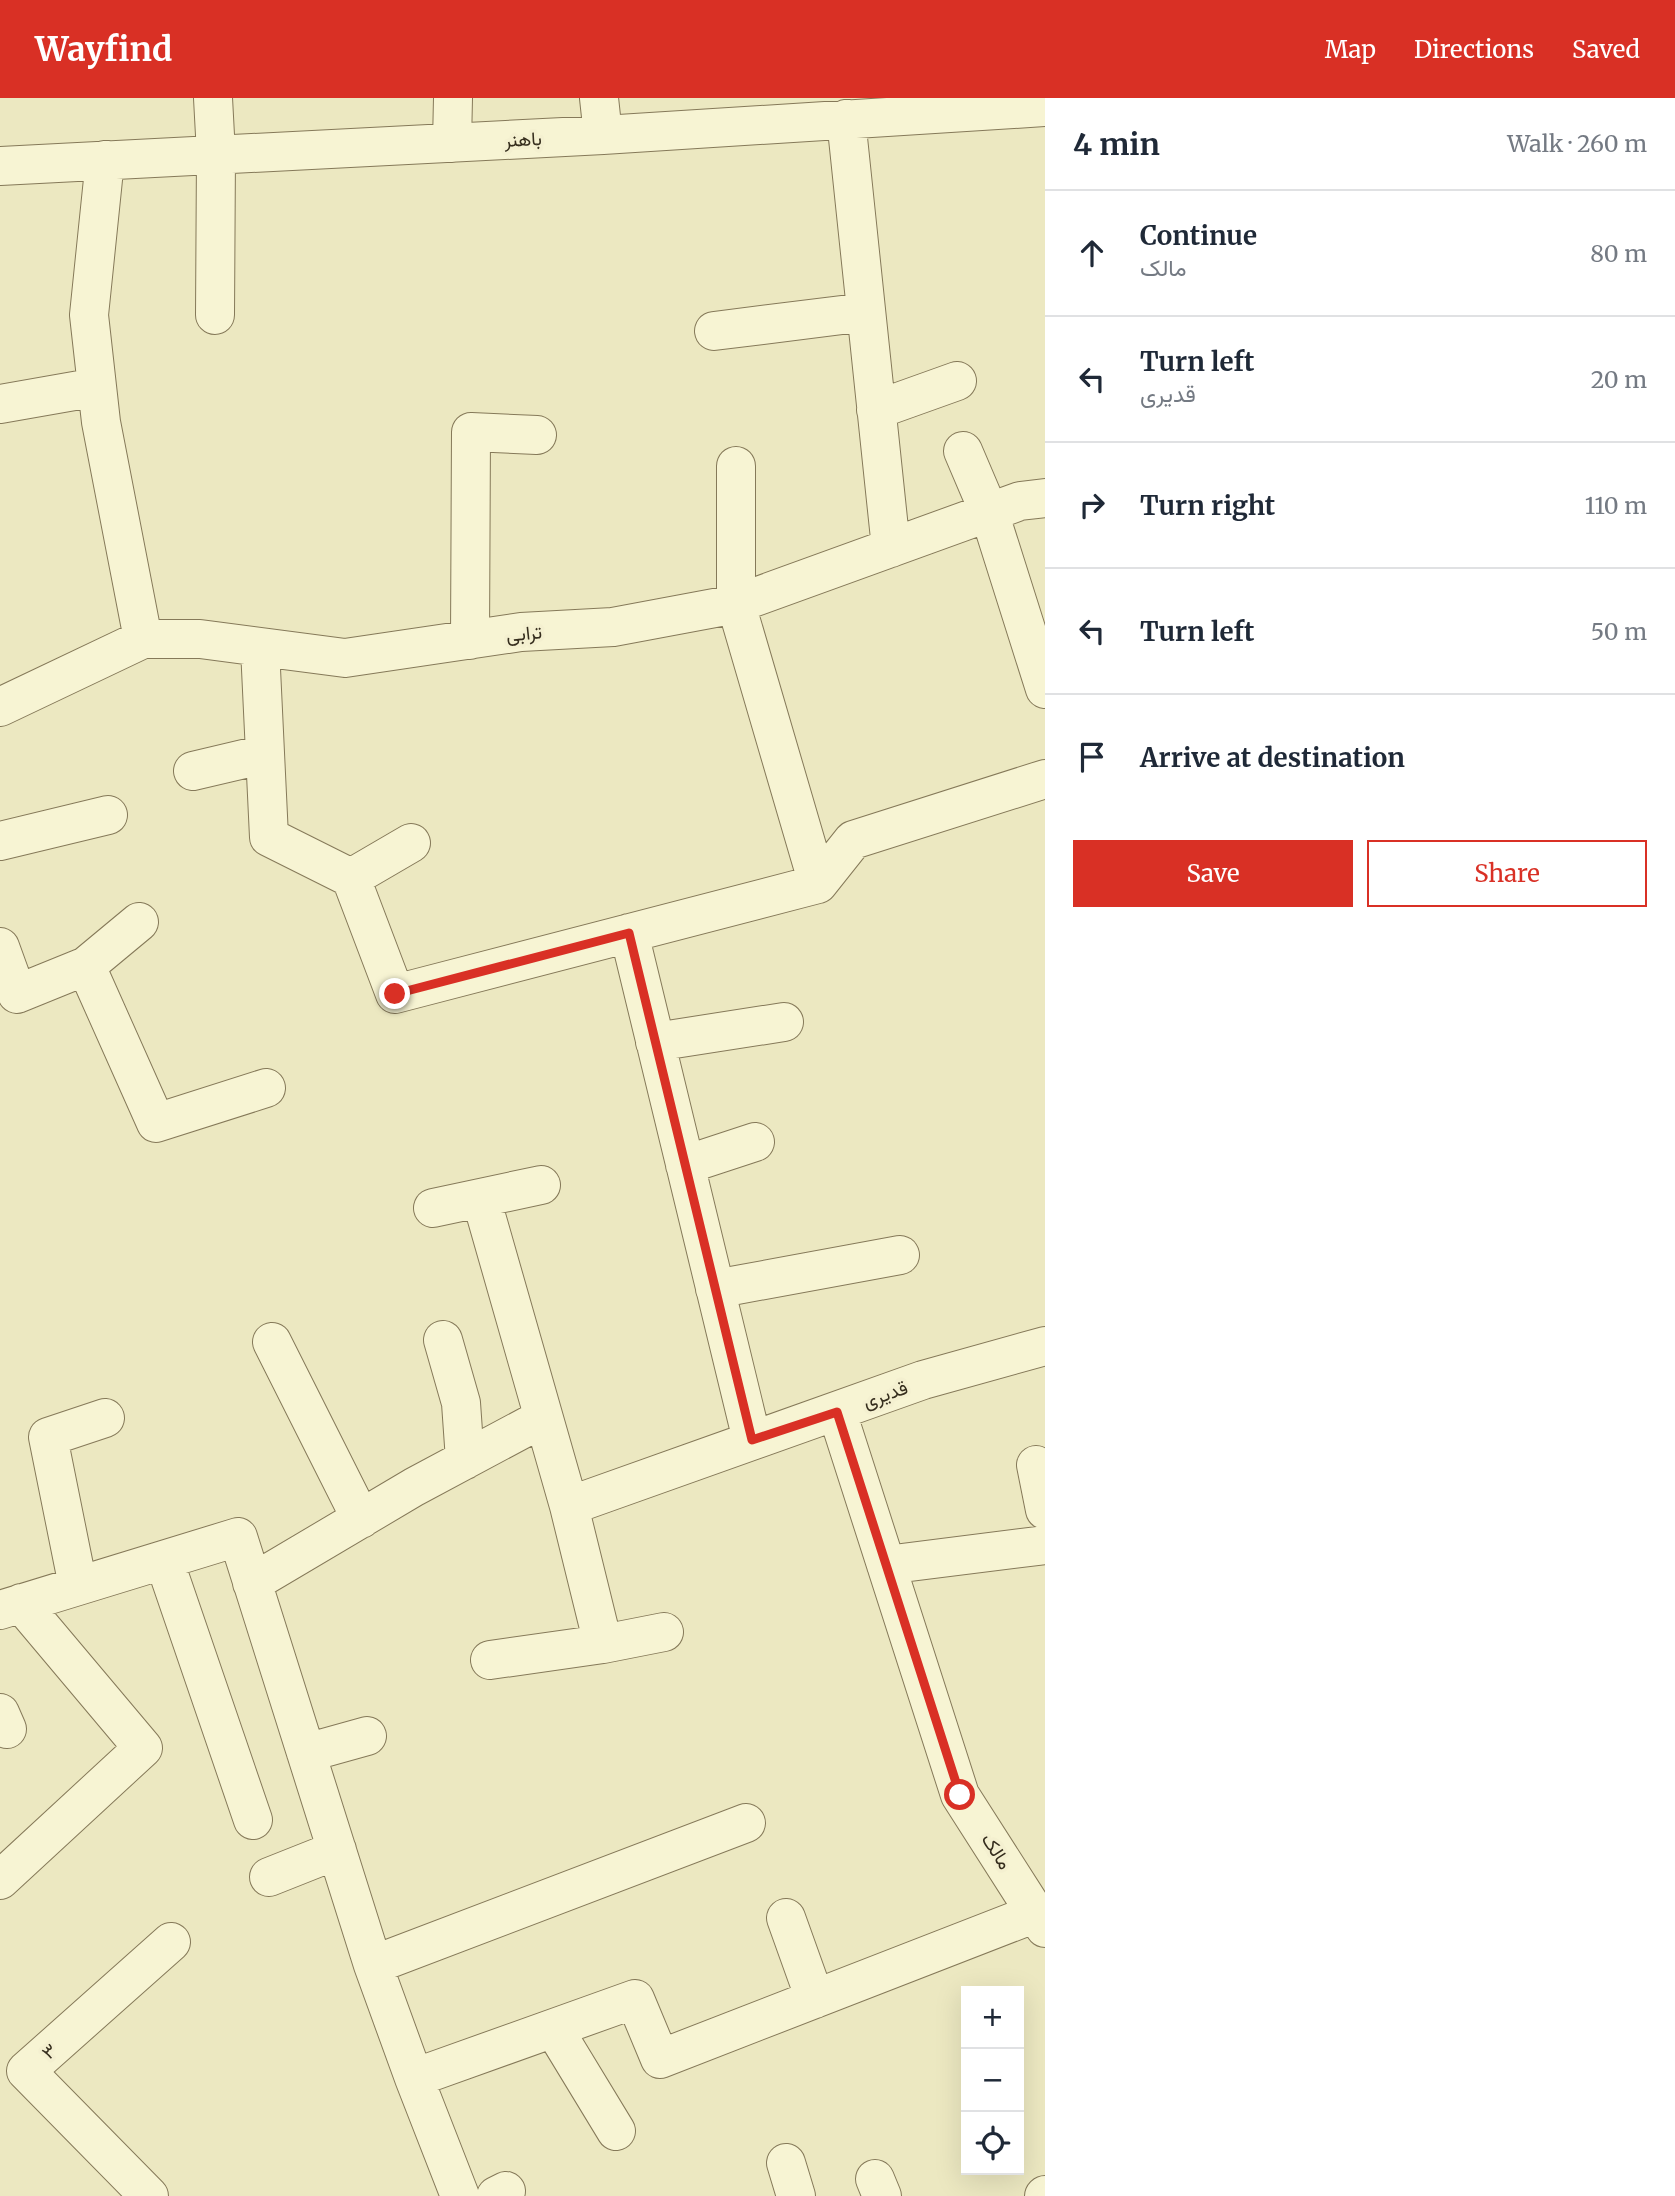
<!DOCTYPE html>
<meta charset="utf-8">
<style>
:root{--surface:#fff;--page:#f2f2f3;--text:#1f2937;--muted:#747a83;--line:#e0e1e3;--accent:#d93025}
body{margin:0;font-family:Merriweather,Vazirmatn,serif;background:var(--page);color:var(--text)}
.controls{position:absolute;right:21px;bottom:21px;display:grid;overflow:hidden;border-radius:0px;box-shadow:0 7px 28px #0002}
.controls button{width:63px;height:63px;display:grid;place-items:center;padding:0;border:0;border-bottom:2px solid var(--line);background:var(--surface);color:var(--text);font:35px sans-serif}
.stop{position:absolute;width:21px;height:21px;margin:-16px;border:5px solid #d93025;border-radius:50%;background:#fff}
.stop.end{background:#d93025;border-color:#fff;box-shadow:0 2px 7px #0008}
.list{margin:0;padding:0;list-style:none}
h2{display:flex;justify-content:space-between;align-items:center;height:91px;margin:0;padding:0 28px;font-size:30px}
h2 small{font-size:23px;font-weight:400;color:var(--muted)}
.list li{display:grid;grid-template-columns:46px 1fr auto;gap:21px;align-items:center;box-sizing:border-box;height:126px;padding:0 28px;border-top:2px solid var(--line)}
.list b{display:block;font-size:26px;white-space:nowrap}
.list p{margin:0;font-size:23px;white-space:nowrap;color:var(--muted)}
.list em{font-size:23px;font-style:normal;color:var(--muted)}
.actions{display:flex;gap:14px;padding:21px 28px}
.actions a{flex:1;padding:16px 0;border:2px solid var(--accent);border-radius:0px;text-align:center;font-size:24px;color:var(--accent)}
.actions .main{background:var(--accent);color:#fff}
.icon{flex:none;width:38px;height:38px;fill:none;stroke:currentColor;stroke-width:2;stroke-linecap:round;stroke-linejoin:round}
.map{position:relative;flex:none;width:1045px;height:2098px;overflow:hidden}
header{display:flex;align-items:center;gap:42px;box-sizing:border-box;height:98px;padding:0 35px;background:var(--accent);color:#fff}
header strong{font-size:33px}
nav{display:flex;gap:38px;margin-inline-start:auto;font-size:24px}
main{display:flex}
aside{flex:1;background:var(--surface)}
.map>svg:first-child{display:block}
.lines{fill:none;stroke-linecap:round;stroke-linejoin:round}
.minor-casing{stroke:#857959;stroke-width:40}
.minor{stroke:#f7f4d3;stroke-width:38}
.route{stroke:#d93025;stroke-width:9}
.labels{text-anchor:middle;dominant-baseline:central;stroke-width:7;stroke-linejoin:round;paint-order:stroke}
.street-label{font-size:19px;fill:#352d1d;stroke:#f4f0d0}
</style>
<header>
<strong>Wayfind</strong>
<nav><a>Map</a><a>Directions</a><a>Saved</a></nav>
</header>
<main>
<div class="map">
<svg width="1045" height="2098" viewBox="0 0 1045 2098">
<rect width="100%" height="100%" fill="#ece8c1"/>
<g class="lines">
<g class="minor-casing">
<path id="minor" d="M213 0 216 56 215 217
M599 0 603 37
M846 21 891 450
M452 45 453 0
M105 62 89 217 101 324 143 541
M0 68 603 37 1045 9
M714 233 866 214
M0 306 97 289
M876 312 957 283
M963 353 989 414 1045 591
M736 368V506L818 786
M470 542 471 334 537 337
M260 550 269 739 351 780 395 896 818 786 853 742 1045 681
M0 609 143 541H200L345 560 521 534 613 529 736 506 1020 403 1045 400
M193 673 265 656
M0 743 108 717
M351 780 411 745
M629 835 752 1342
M0 849 17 896 86 868 156 1025 266 990
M86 868 139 824
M655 944 784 924
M685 1067 755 1044
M481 1100 569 1408 603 1546 664 1534
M433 1110 541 1087
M715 1191 900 1157
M443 1242 461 1305 465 1362
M272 1244 361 1421
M837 1314 960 1697 1045 1830
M1036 1367 1045 1412
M569 1408 923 1282 1045 1248
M164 1462 253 1722
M886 1467 1045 1447
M252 1485 414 1389 543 1320
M78 1488 48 1339 105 1320
M0 1512 238 1439 373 1867 414 1980
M490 1562 603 1546
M0 1615 7 1631
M306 1655 367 1638
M269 1779 337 1752
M0 1782 143 1650 21 1505
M786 1820 815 1901
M373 1867 746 1725
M554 1931 616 2033
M786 2065 796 2098
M875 2081 882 2098
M149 2098 26 1973 171 1844
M460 2098 414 1980 635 1901 660 1961 1036 1815
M496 2098 506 2093
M1044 2098 1045 2097"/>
</g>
<use href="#minor" class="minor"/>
</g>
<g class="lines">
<path class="route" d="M395 896 629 835 752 1342 837 1314 960 1697"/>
</g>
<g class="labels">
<g class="street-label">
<text transform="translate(523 41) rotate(-3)">باهنر</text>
<text transform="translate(524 535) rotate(-6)">ترابی</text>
<text transform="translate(885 1296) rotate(-20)">قدیری</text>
<text transform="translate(997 1753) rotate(57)">مالک</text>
<text transform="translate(49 1953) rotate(-42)">۳</text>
</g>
</g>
</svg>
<div class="controls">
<button>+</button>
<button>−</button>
<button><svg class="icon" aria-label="locate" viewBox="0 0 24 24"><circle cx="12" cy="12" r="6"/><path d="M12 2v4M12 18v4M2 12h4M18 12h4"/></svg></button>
</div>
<div class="stop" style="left:960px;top:1697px"></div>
<div class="stop end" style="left:395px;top:896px"></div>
</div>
<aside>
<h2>4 min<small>Walk · 260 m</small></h2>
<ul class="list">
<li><svg class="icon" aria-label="ahead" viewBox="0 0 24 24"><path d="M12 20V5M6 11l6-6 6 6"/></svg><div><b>Continue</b><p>مالک</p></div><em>80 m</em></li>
<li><svg class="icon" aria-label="left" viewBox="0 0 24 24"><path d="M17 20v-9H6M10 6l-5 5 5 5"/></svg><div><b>Turn left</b><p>قدیری</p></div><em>20 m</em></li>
<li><svg class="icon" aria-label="right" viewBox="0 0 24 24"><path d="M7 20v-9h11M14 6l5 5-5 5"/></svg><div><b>Turn right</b></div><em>110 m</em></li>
<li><svg class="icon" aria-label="left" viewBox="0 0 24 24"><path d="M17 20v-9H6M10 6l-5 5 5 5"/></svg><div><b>Turn left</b></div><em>50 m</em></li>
<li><svg class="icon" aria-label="arrive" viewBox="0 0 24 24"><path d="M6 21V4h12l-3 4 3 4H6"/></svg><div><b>Arrive at destination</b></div></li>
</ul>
<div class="actions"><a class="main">Save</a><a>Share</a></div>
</aside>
</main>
